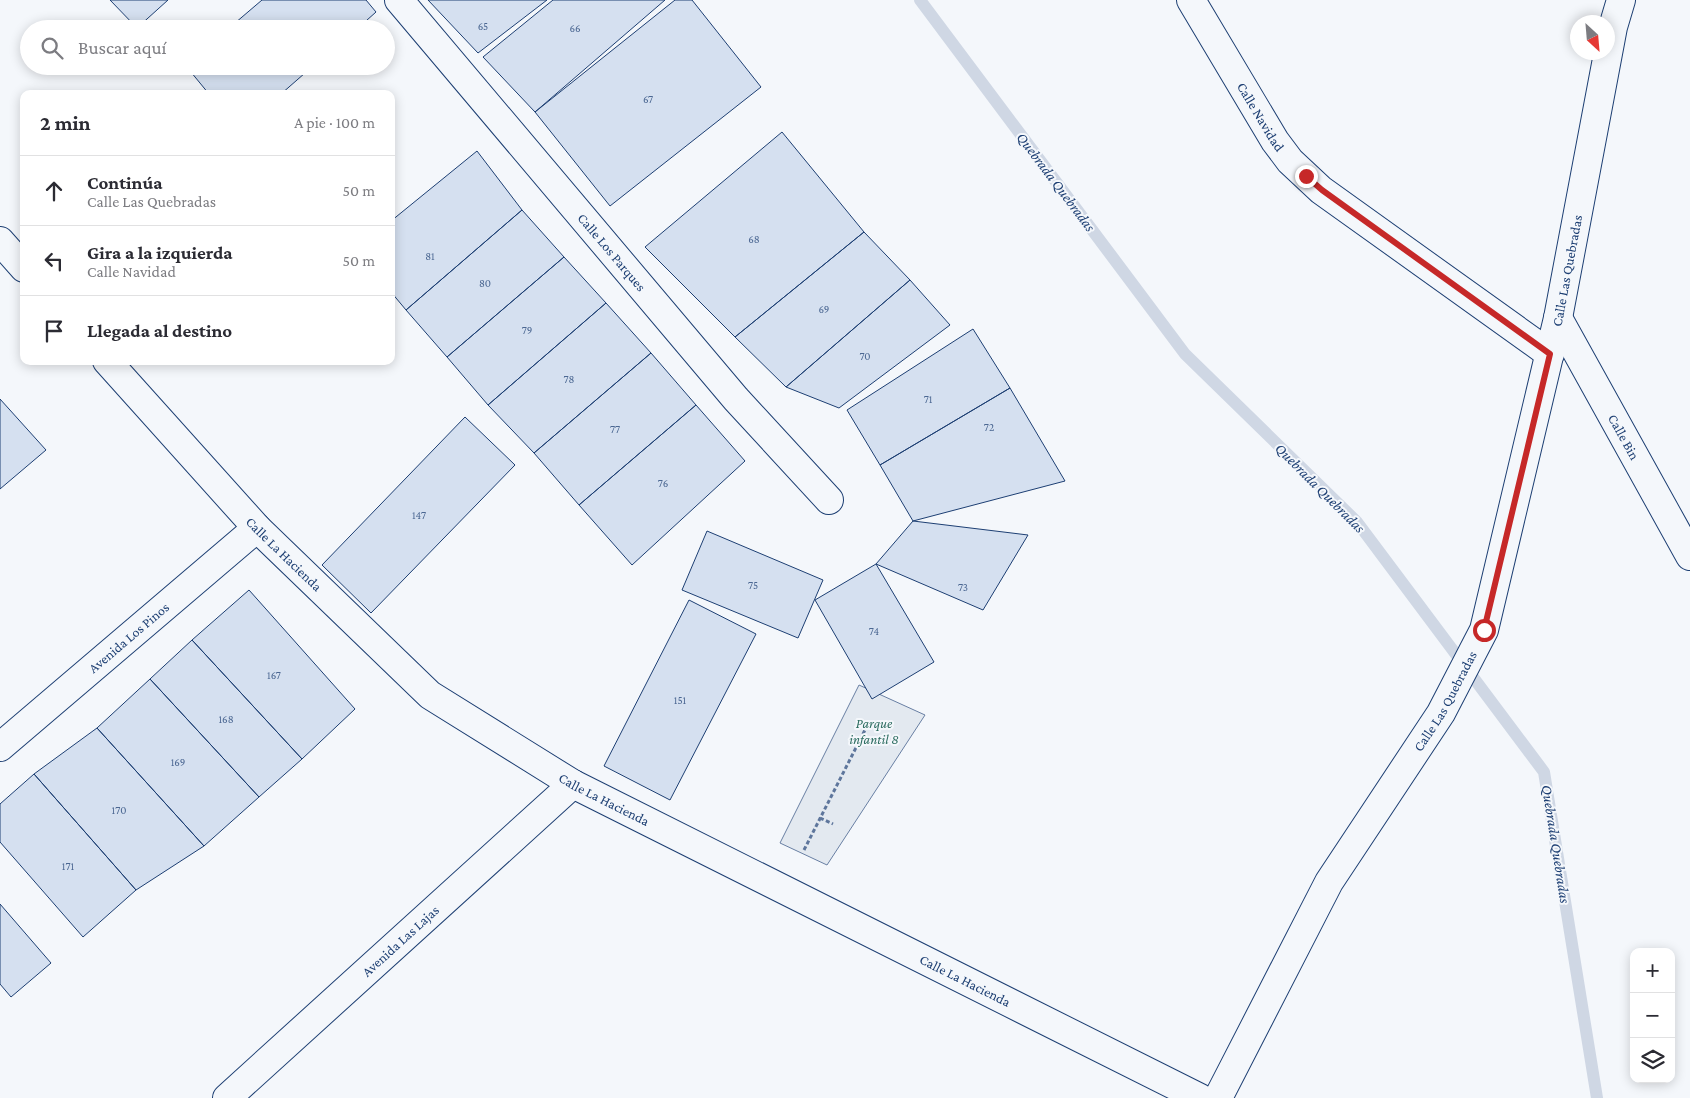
<!DOCTYPE html>
<html lang="es">
<meta charset="utf-8">
<style>
:root{--surface:#fff;--page:#f2f2f3;--text:#2b2b33;--muted:#7c7c81;--line:#e1e1e2}
body{margin:0;font-family:"Crimson Pro",serif;background:var(--page);color:var(--text)}
.controls{position:absolute;right:15px;bottom:15px;display:grid;overflow:hidden;border-radius:10px;box-shadow:0 2px 12px #0003}
.controls button{width:45px;height:45px;display:grid;place-items:center;padding:0;border:0;border-bottom:1px solid var(--line);background:var(--surface);color:var(--text);font:25px sans-serif}
.compass{position:absolute;left:1570px;top:15px;width:45px;height:45px;border-radius:50%;background:var(--surface);box-shadow:0 2px 12px #0003;rotate:154deg}
.stop{position:absolute;width:15px;height:15px;margin:-11px;border:4px solid #c62828;border-radius:50%;background:#fff}
.stop.end{background:#c62828;border-color:#fff;box-shadow:0 1px 5px #0008}
.list{margin:0;padding:0;list-style:none}
h2{display:flex;justify-content:space-between;align-items:center;height:65px;margin:0;padding:0 20px;font-size:21px}
h2 small{font-size:16px;font-weight:400;color:var(--muted)}
.list li{display:grid;grid-template-columns:32px 1fr auto;gap:15px;align-items:center;box-sizing:border-box;height:70px;padding:0 20px;border-top:1px solid var(--line)}
.list b{display:block;font-size:19px;white-space:nowrap}
.list p{margin:0;font-size:16px;white-space:nowrap;color:var(--muted)}
.list em{font-size:16px;font-style:normal;color:var(--muted)}
.icon{flex:none;width:28px;height:28px;fill:none;stroke:currentColor;stroke-width:2;stroke-linecap:round;stroke-linejoin:round}
.map{position:relative;flex:none;width:1690px;height:1098px;overflow:hidden}
.search{position:absolute;background:var(--surface);box-shadow:0 2px 12px #0003;left:20px;top:20px;width:375px;height:55px;display:flex;align-items:center;gap:12px;box-sizing:border-box;padding:0 18px;border-radius:28px;color:var(--muted);font-size:19px}
.panel{position:absolute;background:var(--surface);box-shadow:0 2px 12px #0003;left:20px;top:90px;width:375px;height:275px;border-radius:10px}
.map>svg:first-child{display:block}
.green{fill:#e3e9f0;stroke:#687fa3}
.lines{fill:none;stroke-linecap:round;stroke-linejoin:round}
.stream{stroke:#cfd7e4;stroke-width:12}
.building{fill:#d5e0f0;stroke:#1d3f73}
.minor-casing{stroke:#1d3f73;stroke-width:30}
.path{stroke:#5e769c;stroke-width:3;stroke-dasharray:4 2.5;stroke-linecap:butt}
.minor{stroke:#f4f7fb;stroke-width:28}
.route{stroke:#c62828;stroke-width:6}
.labels{text-anchor:middle;dominant-baseline:central;stroke-width:4;stroke-linejoin:round;paint-order:stroke}
.number-label{font-size:11px;fill:#4b6792}
.street-label{font-size:14px;fill:#1d3f73;stroke:#f4f7fb}
.park-label{font-size:14px;font-style:italic;fill:#2c6c60;stroke:#f4f7fb}
.water-label{font-size:15px;font-style:italic;fill:#1d3f73;stroke:#f4f7fb}
</style>
<div class="map">
<svg width="1690" height="1098" viewBox="0 0 1690 1098">
<rect width="100%" height="100%" fill="#f4f7fb"/>
<path class="green" d="M859 685 925 715 827 865 780 843Z"/>
<g class="lines">
<path class="stream" d="M920 0 1185 354 1357 522 1544 772 1597 1098"/>
</g>
<path class="building" d="M110 0H168L137 28Z
M262 0H366L376 12 357 29H228Z
M428 0H547L478 53Z
M553 0H665L535 112 483 57Z
M675 0H692L761 87 610 206 535 112Z
M186 66H313L281 94H209Z
M782 132 864 232 735 337 645 247Z
M477 151 522 210 406 310 391 292V221Z
M522 210 564 257 447 357 406 310Z
M864 232 910 280 786 387 735 337Z
M564 257 606 303 488 405 447 357Z
M910 280 950 325 839 408 786 387Z
M606 303 651 353 534 453 488 405Z
M973 329 1010 388 880 465 847 410Z
M651 353 696 405 579 505 534 453Z
M1010 388 1065 481 913 521 880 465Z
M0 399 46 450 0 489Z
M696 405 745 461 632 565 579 505Z
M465 417 515 465 371 613 322 565Z
M913 521 1028 535 983 610 876 564Z
M707 531 823 580 798 638 682 590Z
M876 564 934 662 872 699 815 600Z
M249 590 355 709 302 759 192 640Z
M689 600 756 634 670 800 604 766Z
M192 640 302 759 259 797 150 679Z
M150 679 259 797 204 846 97 728Z
M97 728 204 846 136 890 34 774Z
M34 774 136 890 83 937 0 842V804Z
M0 904 51 963 11 997 0 984Z"/>
<g class="lines">
<g class="minor-casing">
<g id="minor">
<path id="s1" d="M399 0 736 399 829 500"/>
<path id="s2" d="M1191 0 1275 141 1290 161 1321 190 1550 354"/>
<path d="M0 241 24 268"/>
<path id="s3" d="M1558 318 1690 556"/>
<path id="s4" d="M107 361 257 528 430 695 573 784 1200 1098"/>
<path id="s5" d="M0 747 257 528"/>
<path id="s6" d="M227 1098 573 784"/>
<path id="s7" d="M1218 1098 1329 882 1441 713 1484 630 1558 318 1613 27 1621 0"/>
</g>
</g>
<path class="path" d="M820 818 833 824
M804 850 867 726"/>
<use href="#minor" class="minor"/>
</g>
<g class="lines">
<path class="route" d="M1306 176 1322 190 1550 354 1484 630"/>
</g>
<g class="labels">
<g class="number-label">
<text x="483" y="26">65</text>
<text x="575" y="28">66</text>
<text x="648" y="99">67</text>
<text x="754" y="239">68</text>
<text x="430" y="256">81</text>
<text x="485" y="283">80</text>
<text x="824" y="309">69</text>
<text x="527" y="330">79</text>
<text x="865" y="356">70</text>
<text x="569" y="379">78</text>
<text x="928" y="399">71</text>
<text x="989" y="427">72</text>
<text x="615" y="429">77</text>
<text x="663" y="483">76</text>
<text x="419" y="515">147</text>
<text x="753" y="585">75</text>
<text x="963" y="587">73</text>
<text x="874" y="631">74</text>
<text x="274" y="675">167</text>
<text x="680" y="700">151</text>
<text x="226" y="719">168</text>
<text x="178" y="762">169</text>
<text x="119" y="810">170</text>
<text x="68" y="866">171</text>
</g>
<g class="street-label">
<text stroke="none"><textPath href="#s2" startOffset="136">Calle Navidad</textPath></text>
<text stroke="none"><textPath href="#s1" startOffset="330">Calle Los Parques</textPath></text>
<text stroke="none"><textPath href="#s7" startOffset="908">Calle Las Quebradas</textPath></text>
<text stroke="none"><textPath href="#s3" startOffset="136">Calle Bin</textPath></text>
<text stroke="none"><textPath href="#s4" startOffset="262">Calle La Hacienda</textPath></text>
<text stroke="none"><textPath href="#s5" startOffset="169">Avenida Los Pinos</textPath></text>
<text stroke="none"><textPath href="#s7" startOffset="458">Calle Las Quebradas</textPath></text>
<text stroke="none"><textPath href="#s4" startOffset="668">Calle La Hacienda</textPath></text>
<text stroke="none"><textPath href="#s6" startOffset="234">Avenida Las Lajas</textPath></text>
<text stroke="none"><textPath href="#s4" startOffset="1072">Calle La Hacienda</textPath></text>
</g>
<g class="park-label">
<text x="874" y="723">Parque<tspan x="874" dy="16">infantil 8</tspan></text>
</g>
<g class="water-label">
<text transform="translate(1056 182) rotate(53)">Quebrada Quebradas</text>
<text transform="translate(1320 488) rotate(45)">Quebrada Quebradas</text>
<text transform="translate(1556 844) rotate(81)">Quebrada Quebradas</text>
</g>
</g>
</svg>
<div class="controls">
<button>+</button>
<button>−</button>
<button><svg class="icon" aria-label="layers" viewBox="0 0 24 24"><path d="M12 4l9 5-9 5-9-5zM3 14l9 5 9-5"/></svg></button>
</div>
<svg class="compass" viewBox="-18 -18 36 36"><path d="M0-13l5 13h-10z" fill="#e53935"/><path d="M0 13l5-13h-10z" fill="#7c7c81"/></svg>
<div class="stop" style="left:1484px;top:630px"></div>
<div class="stop end" style="left:1306px;top:176px"></div>
<div class="search"><svg class="icon" aria-label="search" viewBox="0 0 24 24"><circle cx="10" cy="10" r="6"/><path d="M15 15l6 6"/></svg>Buscar aquí</div>
<section class="panel">
<h2>2 min<small>A pie · 100 m</small></h2>
<ul class="list">
<li><svg class="icon" aria-label="ahead" viewBox="0 0 24 24"><path d="M12 20V5M6 11l6-6 6 6"/></svg><div><b>Continúa</b><p>Calle Las Quebradas</p></div><em>50 m</em></li>
<li><svg class="icon" aria-label="left" viewBox="0 0 24 24"><path d="M17 20v-9H6M10 6l-5 5 5 5"/></svg><div><b>Gira a la izquierda</b><p>Calle Navidad</p></div><em>50 m</em></li>
<li><svg class="icon" aria-label="arrive" viewBox="0 0 24 24"><path d="M6 21V4h12l-3 4 3 4H6"/></svg><div><b>Llegada al destino</b></div></li>
</ul>
</section>
</div>
